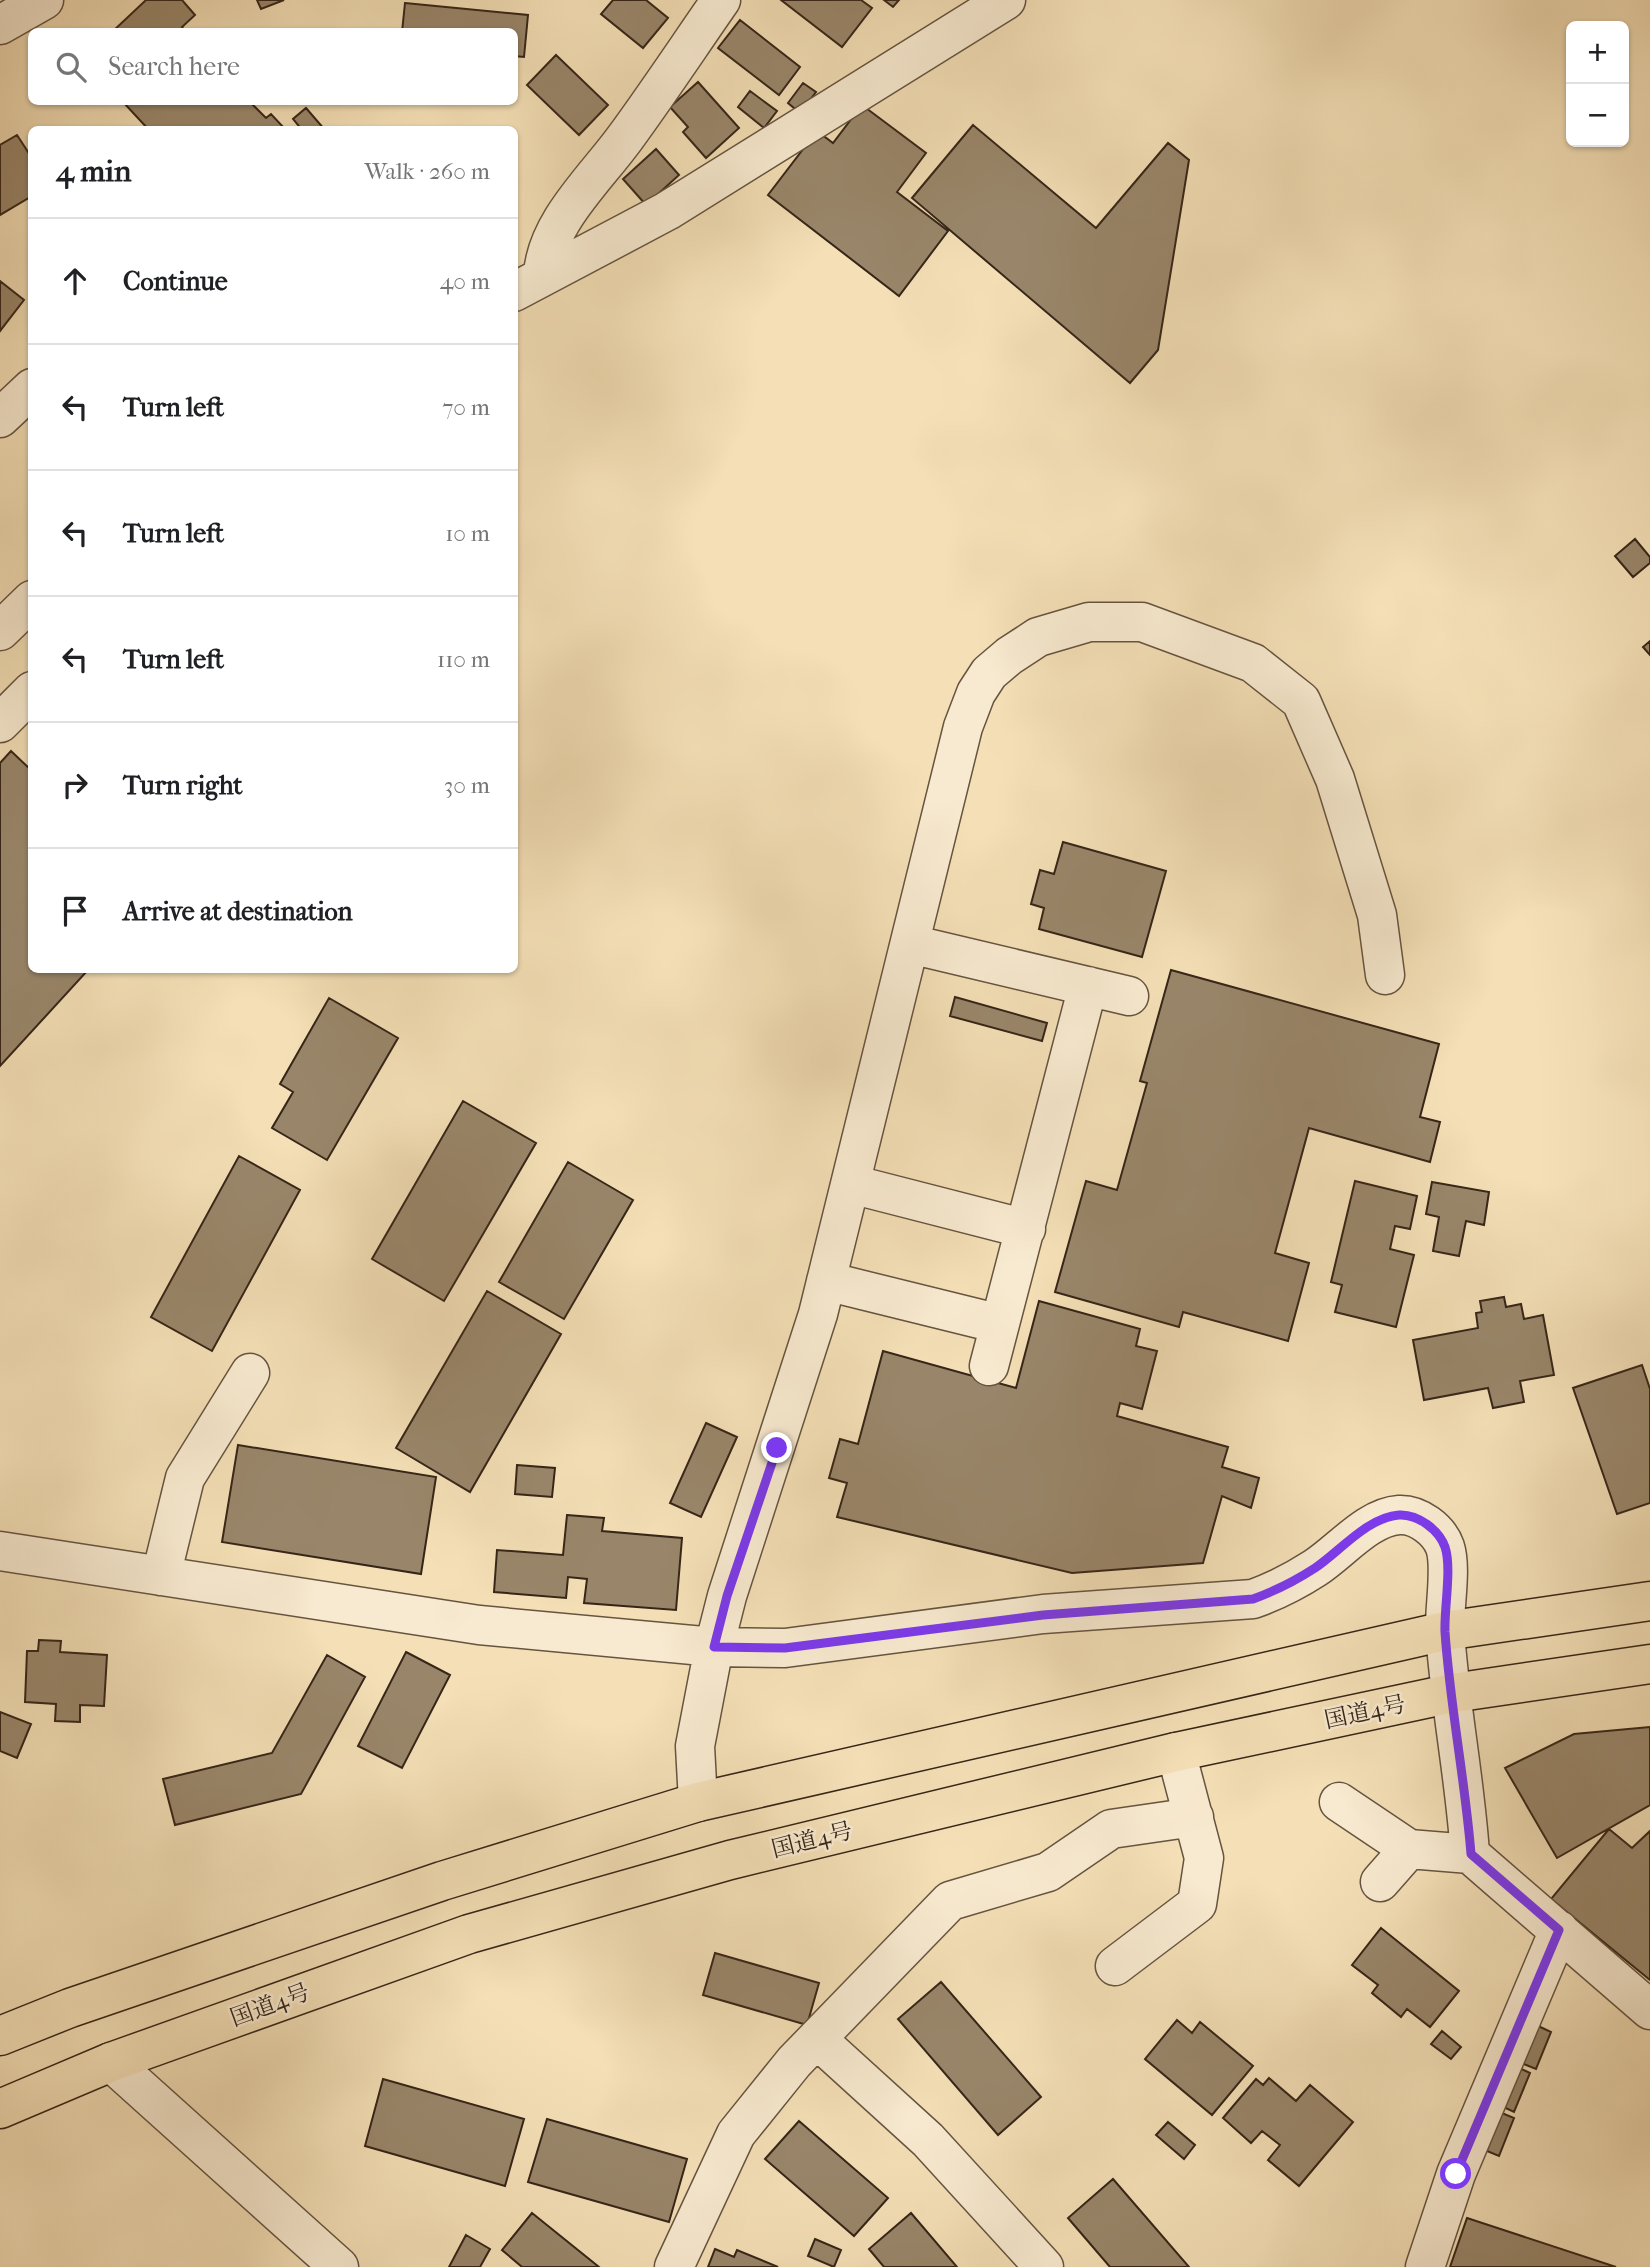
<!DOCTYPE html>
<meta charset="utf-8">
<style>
:root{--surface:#fff;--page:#f6f6f6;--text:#202124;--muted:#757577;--line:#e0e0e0}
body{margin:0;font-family:"IM FELL French Canon","Noto Serif JP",serif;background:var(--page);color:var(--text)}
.controls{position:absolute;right:21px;top:21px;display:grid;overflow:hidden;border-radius:10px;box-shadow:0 2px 5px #0004}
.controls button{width:63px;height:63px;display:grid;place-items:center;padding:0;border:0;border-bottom:2px solid var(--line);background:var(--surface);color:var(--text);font:35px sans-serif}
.stop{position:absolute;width:21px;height:21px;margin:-16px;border:5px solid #7c3aed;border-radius:50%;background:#fff}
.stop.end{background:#7c3aed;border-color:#fff;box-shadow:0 2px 7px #0008}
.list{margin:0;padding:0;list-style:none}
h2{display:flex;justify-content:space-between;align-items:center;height:91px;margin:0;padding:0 28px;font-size:30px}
h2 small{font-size:23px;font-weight:400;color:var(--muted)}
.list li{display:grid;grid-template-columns:46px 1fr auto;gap:21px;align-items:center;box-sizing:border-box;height:126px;padding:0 28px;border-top:2px solid var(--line)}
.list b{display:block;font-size:26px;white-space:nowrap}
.list em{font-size:23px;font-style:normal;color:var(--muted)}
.icon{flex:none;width:38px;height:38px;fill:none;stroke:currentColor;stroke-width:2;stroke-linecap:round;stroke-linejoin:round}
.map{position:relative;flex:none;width:1650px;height:2267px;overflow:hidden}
.search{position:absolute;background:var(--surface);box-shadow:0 2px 5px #0004;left:28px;top:28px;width:490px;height:77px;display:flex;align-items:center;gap:18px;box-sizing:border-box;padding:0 24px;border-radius:10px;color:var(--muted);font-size:26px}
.panel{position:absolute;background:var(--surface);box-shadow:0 2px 5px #0004;left:28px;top:126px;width:490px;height:847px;border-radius:10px}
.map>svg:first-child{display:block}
.building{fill:#99866a;stroke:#362518;stroke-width:2}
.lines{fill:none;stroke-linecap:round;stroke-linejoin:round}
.minor-casing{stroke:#665440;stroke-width:41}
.highway-casing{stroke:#362518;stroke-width:41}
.minor{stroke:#f8ead0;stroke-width:38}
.highway{stroke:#f4dfb6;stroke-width:38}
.route{stroke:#7c3aed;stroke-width:9}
.labels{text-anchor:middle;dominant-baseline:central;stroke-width:5;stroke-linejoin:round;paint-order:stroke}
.street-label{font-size:23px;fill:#362518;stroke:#f8ead0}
</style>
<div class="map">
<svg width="1650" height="2267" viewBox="0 0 1650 2267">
<rect width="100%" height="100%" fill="#f4dfb6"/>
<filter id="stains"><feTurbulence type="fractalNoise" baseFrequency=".00286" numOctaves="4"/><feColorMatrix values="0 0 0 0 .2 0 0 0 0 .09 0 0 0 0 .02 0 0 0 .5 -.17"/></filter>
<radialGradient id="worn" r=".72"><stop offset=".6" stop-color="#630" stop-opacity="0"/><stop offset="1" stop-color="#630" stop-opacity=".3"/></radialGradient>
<path class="building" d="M146 0H182L195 15 182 27 186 32H112Z
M257 0H284L261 9Z
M613 0H646L668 18 643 48 601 14Z
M781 0H861L872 8 842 47Z
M884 0H899L893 7Z
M405 3 528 15 524 57 514 56V32H402Z
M740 20 800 67 779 95 718 48Z
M556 55 608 105 579 135 527 85Z
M698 82 739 128 706 158 683 132 688 127 670 107Z
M803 83 816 92 800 113 788 103Z
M750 91 777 111 764 128 738 107Z
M123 102H250L266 118 271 114 285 129 149 130Z
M862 105 926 153 897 192 948 231 899 296 768 195 817 131 833 143Z
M306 108 325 130H302L293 119Z
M973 125 1096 228 1168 143 1189 160 1158 350 1130 383 912 198Z
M17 135 32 158V196L0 215V145Z
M656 149 679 175 646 205 623 179Z
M0 281 24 300 0 331Z
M1635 539 1650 557V563L1633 577 1615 556Z
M1650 641V655L1643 647Z
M11 751 32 771V970H88L0 1066V763Z
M1063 842 1166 871 1142 957 1039 929 1044 908 1031 904 1040 870 1054 874Z
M1171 970 1439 1044 1420 1117 1440 1122 1430 1162 1309 1128 1275 1253 1309 1263 1288 1341 1183 1312 1179 1327 1055 1292 1086 1181 1117 1190 1147 1083 1140 1081Z
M955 997 1047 1023 1042 1041 950 1016Z
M329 998 398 1038 327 1160 272 1128 293 1092 280 1084Z
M463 1101 536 1143 444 1301 372 1259Z
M239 1156 300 1190 212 1351 151 1317Z
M568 1162 633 1200 564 1319 499 1282Z
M1355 1181 1417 1196 1410 1229 1395 1226 1390 1249 1414 1255 1396 1327 1335 1312 1342 1285 1331 1282Z
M1432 1182 1489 1192 1484 1225 1466 1221 1459 1256 1433 1251 1439 1217 1426 1214Z
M487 1291 561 1334 470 1492 396 1448Z
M1504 1297 1506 1307 1521 1304 1524 1319 1543 1315 1554 1375 1520 1381 1524 1402 1493 1408 1488 1388 1424 1400 1413 1340 1478 1328 1476 1313 1482 1312 1480 1301Z
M1039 1301 1140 1329 1136 1346 1157 1351 1142 1409 1120 1403 1117 1416 1228 1447 1222 1467 1259 1478 1251 1508 1222 1496 1203 1563 1072 1573 837 1517 847 1483 829 1478 840 1439 858 1444 883 1351 1016 1388Z
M1642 1365 1650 1389V1503L1617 1514 1573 1388Z
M706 1423 737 1437 701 1517 670 1503Z
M238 1445 436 1477 421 1574 222 1542Z
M517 1465 555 1468 552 1497 515 1494Z
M567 1515 604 1518 602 1531 682 1538 676 1610 584 1603 587 1579 568 1577 566 1598 494 1592 497 1550 563 1555Z
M39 1640 61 1641 60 1652 107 1655 104 1706 80 1705V1722L55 1721 56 1704 25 1702 27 1651H38Z
M406 1652 450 1675 402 1768 358 1746Z
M327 1655 365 1677 301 1794 175 1825 163 1779 272 1753Z
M0 1712 31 1724 17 1758 0 1751Z
M1650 1727V1805L1557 1858 1505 1768 1574 1734Z
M1609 1829 1632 1848 1650 1831V1980L1551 1899Z
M1381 1928 1459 1991 1430 2027 1407 2009 1401 2017 1372 1993 1378 1985 1352 1965Z
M715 1953 819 1983 807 2025 703 1995Z
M941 1982 1041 2097 998 2135 898 2019Z
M1177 2020 1192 2033 1200 2022 1253 2066 1212 2115 1145 2059Z
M1534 2024 1551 2032 1536 2069 1519 2062Z
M1442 2031 1461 2047 1451 2059 1431 2044Z
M1515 2066 1530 2073 1514 2112 1499 2105Z
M1269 2078 1296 2101 1310 2085 1353 2122 1299 2186 1268 2160 1280 2145 1262 2131 1251 2143 1223 2118 1256 2079 1263 2085Z
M383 2079 524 2119 505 2186 365 2146Z
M1497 2111 1514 2118 1499 2156 1482 2149Z
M547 2119 687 2159 669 2222 528 2182Z
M799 2121 888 2198 854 2236 765 2159Z
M1168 2122 1195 2145 1184 2159 1156 2135Z
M1113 2179 1189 2267H1110L1068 2218Z
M532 2213 599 2267H522L502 2250Z
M911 2213 957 2267H884L869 2249Z
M1467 2218 1616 2267H1450Z
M466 2235 490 2249 480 2267H449Z
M815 2239 841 2250 834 2267 808 2256Z
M715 2249 734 2257 737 2250 778 2267H708Z"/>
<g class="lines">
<g class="minor-casing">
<path id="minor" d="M0 25 44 0
M543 275C546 223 596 178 625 138 658 93 689 46 721 0
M514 292 667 211 1006 0
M0 418 32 388
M0 631 32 600
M0 723 32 691
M910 944 1129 996
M851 1184 1026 1229
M826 1281 1000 1324
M989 1366 1088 986
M0 1551 479 1625 714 1647 785 1648 1043 1614 1253 1599C1275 1591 1295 1581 1315 1568 1340 1552 1368 1517 1399 1515 1418 1514 1439 1530 1445 1547 1452 1568 1444 1608 1445 1632 1450 1706 1465 1779 1470 1854L1650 2010
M161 1576 185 1478 250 1373
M698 1802 695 1746 714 1647 727 1596 818 1314 963 727 976 693 989 673 1009 656 1038 637 1089 622H1142L1253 663 1301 701 1335 779 1377 915 1385 975
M1339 1802 1409 1849 1470 1854
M1380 1882 1409 1849
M1115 1966 1197 1904 1204 1858 1176 1752
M818 2040 928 2140 1044 2267
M111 2062 339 2267
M674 2267 736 2134 794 2062 950 1901 1048 1872 1111 1829 1194 1817
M1425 2267 1456 2174 1559 1930"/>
</g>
<g class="highway-casing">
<path id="highway" d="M0 2036 70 2008 442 1881 698 1802 1445 1631 1650 1601
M0 2109 111 2062 469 1934 730 1860 1176 1752 1453 1693 1650 1664"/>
</g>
<use href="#minor" class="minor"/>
<use href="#highway" class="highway"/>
</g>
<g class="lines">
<path class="route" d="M777 1448 727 1596 714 1647 785 1648 1043 1615 1253 1599C1275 1591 1295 1581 1315 1568 1339 1552 1368 1517 1399 1515 1418 1514 1439 1530 1445 1547 1452 1568 1444 1608 1445 1632 1450 1706 1465 1779 1471 1854L1559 1930 1456 2174"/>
</g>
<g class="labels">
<g class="street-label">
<text transform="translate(1365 1712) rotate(-12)">国道4号</text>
<text transform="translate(812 1840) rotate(-14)">国道4号</text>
<text transform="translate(270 2005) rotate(-20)">国道4号</text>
</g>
</g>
<rect width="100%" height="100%" filter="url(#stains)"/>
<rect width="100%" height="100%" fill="url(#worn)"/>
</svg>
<div class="controls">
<button>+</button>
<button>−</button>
</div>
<div class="stop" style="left:1456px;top:2174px"></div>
<div class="stop end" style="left:777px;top:1448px"></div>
<div class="search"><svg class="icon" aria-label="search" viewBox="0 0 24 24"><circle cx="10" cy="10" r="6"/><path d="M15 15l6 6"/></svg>Search here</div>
<section class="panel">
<h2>4 min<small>Walk · 260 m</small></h2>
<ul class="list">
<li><svg class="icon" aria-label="ahead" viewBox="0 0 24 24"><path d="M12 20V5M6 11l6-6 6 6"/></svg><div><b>Continue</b></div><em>40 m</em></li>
<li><svg class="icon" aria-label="left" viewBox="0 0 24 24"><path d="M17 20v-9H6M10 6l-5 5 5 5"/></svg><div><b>Turn left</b></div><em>70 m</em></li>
<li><svg class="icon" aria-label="left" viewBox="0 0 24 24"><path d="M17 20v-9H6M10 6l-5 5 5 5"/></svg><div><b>Turn left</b></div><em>10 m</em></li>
<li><svg class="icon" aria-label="left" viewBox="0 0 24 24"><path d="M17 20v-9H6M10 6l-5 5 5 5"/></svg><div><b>Turn left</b></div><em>110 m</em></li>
<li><svg class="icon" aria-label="right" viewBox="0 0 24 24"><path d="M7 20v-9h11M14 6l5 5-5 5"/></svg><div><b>Turn right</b></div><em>30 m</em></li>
<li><svg class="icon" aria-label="arrive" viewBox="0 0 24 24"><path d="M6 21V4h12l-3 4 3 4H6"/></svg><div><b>Arrive at destination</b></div></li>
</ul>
</section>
</div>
